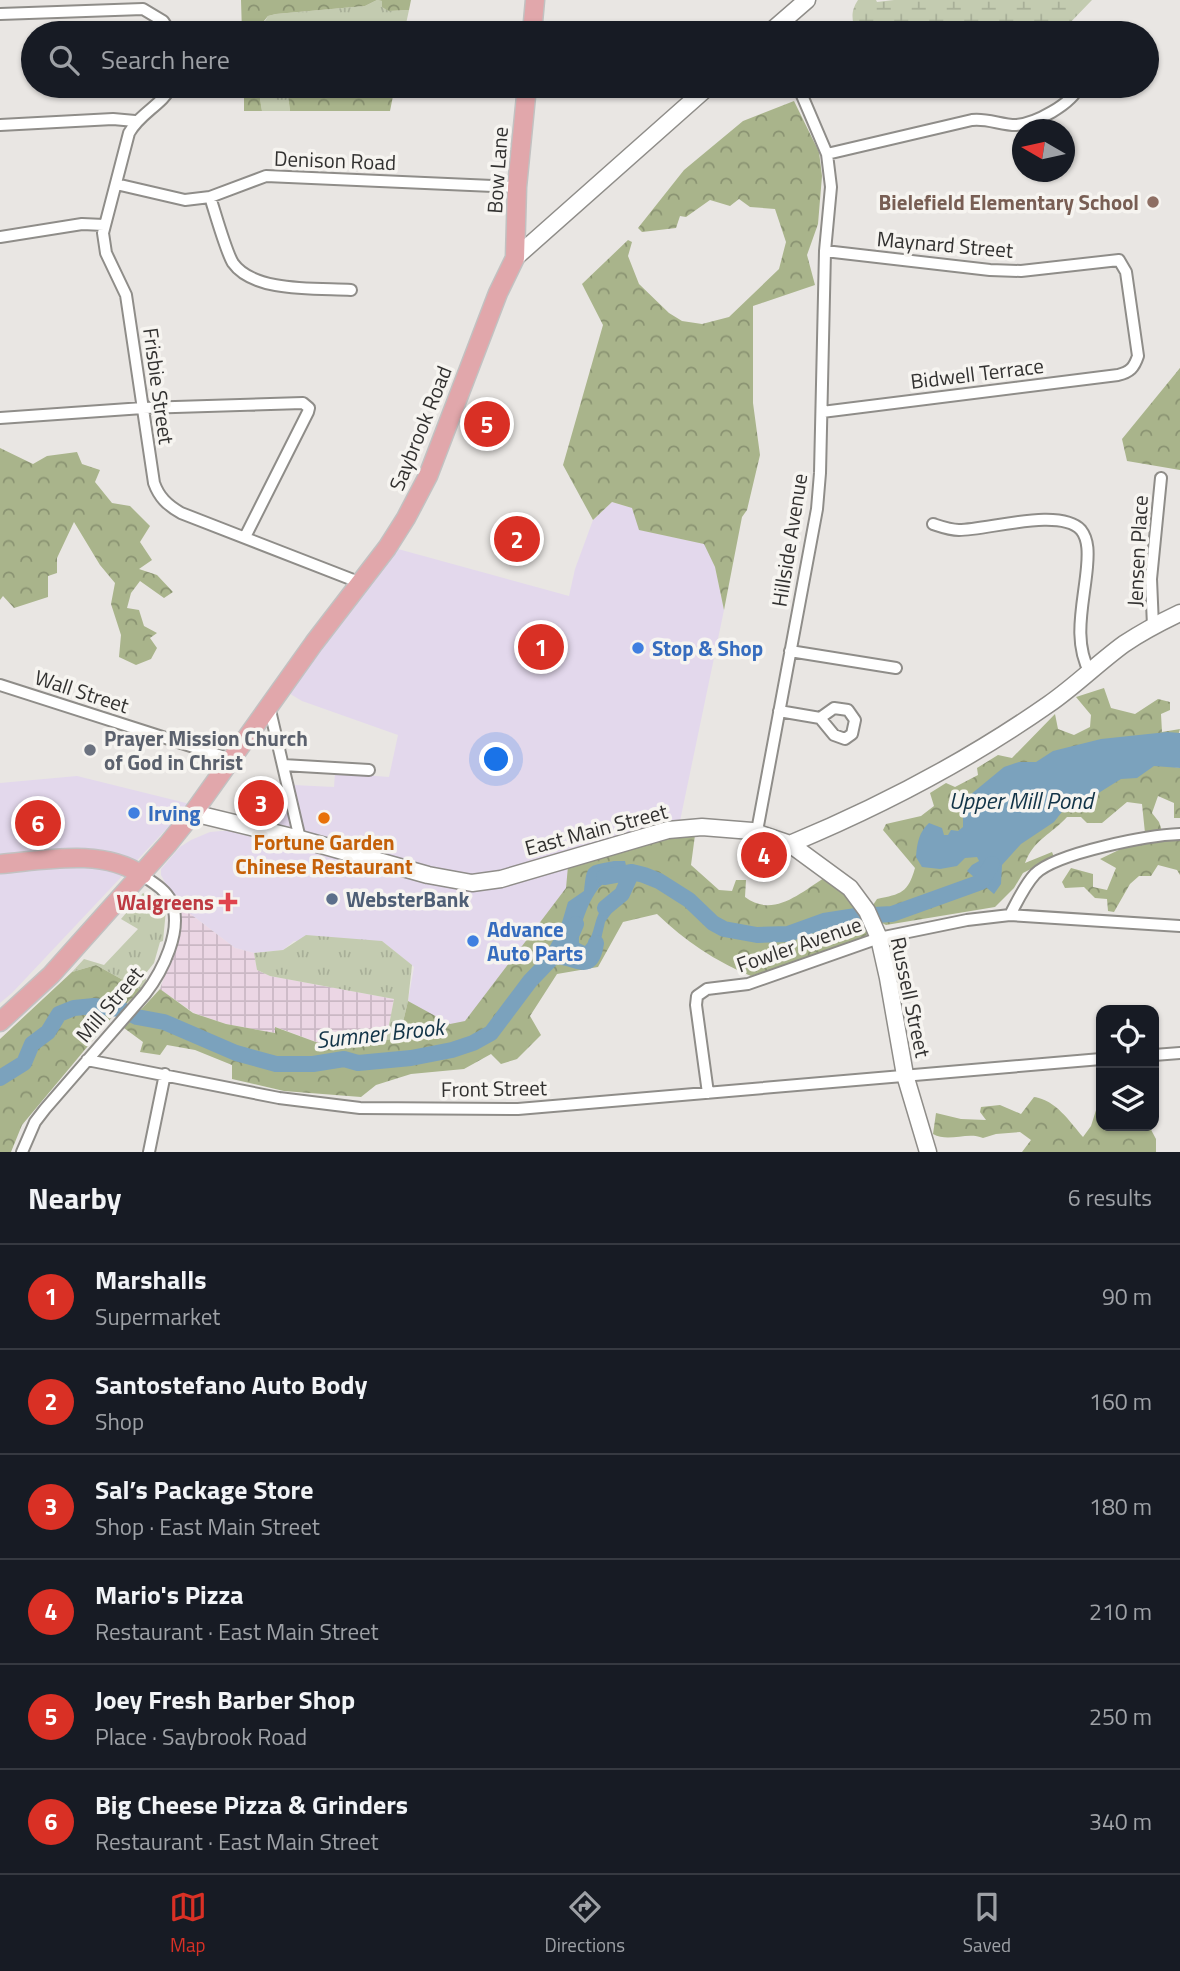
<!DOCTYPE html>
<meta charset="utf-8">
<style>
:root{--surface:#171b24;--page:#20242c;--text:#f1f3f6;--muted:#9ea1a6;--line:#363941;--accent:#d93025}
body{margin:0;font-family:"Titillium Web",sans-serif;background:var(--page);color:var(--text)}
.controls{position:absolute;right:21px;bottom:21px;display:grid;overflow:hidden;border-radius:14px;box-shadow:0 2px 5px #0004}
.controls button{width:63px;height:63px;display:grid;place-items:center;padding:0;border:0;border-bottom:2px solid var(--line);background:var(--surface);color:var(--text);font:35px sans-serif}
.compass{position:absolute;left:1012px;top:119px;width:63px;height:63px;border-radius:50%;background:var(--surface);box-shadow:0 2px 5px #0004;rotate:279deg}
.you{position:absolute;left:497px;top:760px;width:24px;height:24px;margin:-18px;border:5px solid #fff;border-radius:50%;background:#1a73e8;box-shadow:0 0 0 10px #1a73e833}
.badge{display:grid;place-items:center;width:46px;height:46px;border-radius:50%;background:var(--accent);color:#fff;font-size:23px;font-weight:700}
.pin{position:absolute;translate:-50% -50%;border:4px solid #fff;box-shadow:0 2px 7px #0006}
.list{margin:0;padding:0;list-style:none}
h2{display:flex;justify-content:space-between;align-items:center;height:91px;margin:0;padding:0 28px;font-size:30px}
h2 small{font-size:23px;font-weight:400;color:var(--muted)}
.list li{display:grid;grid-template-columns:46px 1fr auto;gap:21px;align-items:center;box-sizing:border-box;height:105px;padding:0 28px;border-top:2px solid var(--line)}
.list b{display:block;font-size:26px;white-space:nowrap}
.list p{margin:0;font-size:23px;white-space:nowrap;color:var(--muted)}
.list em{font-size:23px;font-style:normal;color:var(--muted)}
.icon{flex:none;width:38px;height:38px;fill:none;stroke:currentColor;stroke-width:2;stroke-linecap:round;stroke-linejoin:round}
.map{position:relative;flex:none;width:1180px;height:1152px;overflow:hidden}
.search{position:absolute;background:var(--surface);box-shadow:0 2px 5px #0004;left:21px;right:21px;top:21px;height:77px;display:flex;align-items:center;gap:18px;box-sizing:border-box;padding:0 24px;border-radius:38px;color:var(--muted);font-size:26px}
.sheet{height:721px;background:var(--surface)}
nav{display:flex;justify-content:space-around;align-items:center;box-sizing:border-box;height:98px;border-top:2px solid var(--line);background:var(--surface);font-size:19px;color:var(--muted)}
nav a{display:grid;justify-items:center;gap:4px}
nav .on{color:var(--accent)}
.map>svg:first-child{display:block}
.commercial{fill:#e3d8ec}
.industrial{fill:url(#industrial-grid)}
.grass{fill:url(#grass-tufts)}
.forest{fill:url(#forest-crowns)}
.wetland{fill:url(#wetland-marsh)}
.water{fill:#7ba2bd}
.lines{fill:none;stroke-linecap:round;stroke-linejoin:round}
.river{stroke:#7ba2bd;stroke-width:16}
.minor-casing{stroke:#8f8d89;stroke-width:14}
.secondary-casing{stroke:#8f8d89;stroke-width:19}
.primary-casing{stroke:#c2c1c1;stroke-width:21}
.minor{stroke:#fff;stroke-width:10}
.secondary{stroke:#fff;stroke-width:16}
.primary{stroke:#e1a7ab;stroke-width:18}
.education-dot{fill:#8d6e63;stroke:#f6f4f0;stroke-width:2.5}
.shop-dot{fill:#3f7fe0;stroke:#f6f4f0;stroke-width:2.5}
.worship-dot{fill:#6b7280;stroke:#f6f4f0;stroke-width:2.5}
.food-dot{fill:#e8710a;stroke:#f6f4f0;stroke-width:2.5}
.service-dot{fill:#5c6f8a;stroke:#f6f4f0;stroke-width:2.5}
.health-dot{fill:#e0444e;stroke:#f6f4f0;stroke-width:2.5}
.labels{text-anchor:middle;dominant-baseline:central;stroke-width:7;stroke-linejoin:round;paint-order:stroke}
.street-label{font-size:21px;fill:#323130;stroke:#f6f4f0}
.education-label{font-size:21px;font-weight:bold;fill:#785e54;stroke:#f6f4f0;text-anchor:end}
.shop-label{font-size:21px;font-weight:bold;fill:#366cbe;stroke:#f6f4f0;text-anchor:start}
.worship-label{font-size:21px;font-weight:bold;fill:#5b616d;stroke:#f6f4f0;text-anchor:start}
.food-label{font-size:21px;font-weight:bold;fill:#c56008;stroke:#f6f4f0}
.service-label{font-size:21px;font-weight:bold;fill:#4e5e75;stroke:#f6f4f0;text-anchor:start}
.health-label{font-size:21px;font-weight:bold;fill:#be3a42;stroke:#f6f4f0;text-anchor:end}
.water-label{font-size:23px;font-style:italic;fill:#113347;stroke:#f6f4f0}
</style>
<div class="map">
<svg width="1180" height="1152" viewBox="0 0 1180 1152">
<defs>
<pattern id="industrial-grid" width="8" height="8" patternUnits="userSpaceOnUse" patternTransform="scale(1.75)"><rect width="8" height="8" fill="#ebd6e4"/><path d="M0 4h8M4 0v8" fill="none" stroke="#cab8c4"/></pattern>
<pattern id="grass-tufts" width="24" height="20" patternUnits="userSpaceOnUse" patternTransform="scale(1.75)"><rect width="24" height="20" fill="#c3cbb0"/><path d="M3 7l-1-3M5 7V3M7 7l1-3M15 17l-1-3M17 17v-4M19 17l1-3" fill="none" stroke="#a8af98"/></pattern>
<pattern id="forest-crowns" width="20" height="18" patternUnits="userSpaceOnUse" patternTransform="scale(1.75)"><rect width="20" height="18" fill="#a9b48b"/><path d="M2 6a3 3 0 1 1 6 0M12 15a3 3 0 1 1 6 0" fill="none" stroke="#8a9372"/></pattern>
<pattern id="wetland-marsh" width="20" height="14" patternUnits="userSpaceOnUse" patternTransform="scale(1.75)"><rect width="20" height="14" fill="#c3cbb0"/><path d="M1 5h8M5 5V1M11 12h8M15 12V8" fill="none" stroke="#a8af98"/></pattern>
</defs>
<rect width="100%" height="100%" fill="#e9e6e3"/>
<path class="commercial" d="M612 502 632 508 640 530 705 544 715 567 724 610 680 821 503 874 479 875 453 873 414 864 241 818 262 780 292 789 293 785 334 787 335 773 389 777 398 735 302 701 287 692 307 662 398 549 569 596 575 569 593 520Z
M77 776 190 804 12 993 0 1003V783Z
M221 831H228L459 890 496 888 595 859 457 1032 408 1001 414 967 382 941H294L283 950 254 953 235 948 176 903 161 875V869L180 847 191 840 210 832Z"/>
<path class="industrial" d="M176 903 235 948 254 953 257 970 270 976 394 999 386 1041 324 1045 276 1027 275 1033 226 1024 194 1013 160 989 169 963Z"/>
<path class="grass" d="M377 0 382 1 389 11 409 10 404 33H269V30L263 24 268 16 276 14 365 6Z
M258 86H290L287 88 290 111H262Z
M143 893 158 901 161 898 164 899 166 910 163 941 160 942 154 963 146 973V981L141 990 96 965 72 972 84 959 104 965 138 929 121 919Z
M306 935 382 941 412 965 408 1001 399 1039 386 1041 394 999 270 976 257 970 254 953 283 950Z"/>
<path class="forest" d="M241 0H411L409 10 389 11 382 7V1L377 0 365 6 276 14 268 16 264 21 269 33H242Z
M244 86H258L262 111H244Z
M290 86H395L390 111H290L287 88Z
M794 101 819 152 822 176 818 224 807 255 815 285 753 306V403L760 455 747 510 742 517 724 610 715 567 704 544 639 530 632 508 612 502 593 520 563 465 603 325 582 284 628 240 632 242 628 256 639 284 669 313 682 321 702 324 729 317 779 269 786 242 775 209 750 207 739 199 730 206 710 200 686 217 680 216 676 228 642 232 638 228 684 170 743 121Z
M1180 368V470L1127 461 1122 439Z
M0 448 33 464 47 456 77 452 82 464 100 470 95 482 112 503 130 506 150 526 140 542 152 560 139 569 157 575 173 592 164 598 140 581 131 593 127 608 139 610 144 626 157 633 150 638 157 648 151 659 136 665 119 657 121 635 111 604 115 583 100 565 74 522 57 558V573L48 576V597L14 608 3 596 0 600Z
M1104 688 1111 708 1135 714 1158 699 1170 702V710L1161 714 1162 732 1180 729 1169 766 1180 768V818H1174V803L1158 796 1152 813 1159 822 1162 831 1145 833 1142 804 1127 802 1102 823H1087L1081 817H1067C1052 834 1034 839 1025 863L1052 852 1054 857 1023 873 1014 888 995 907 886 925 880 922 871 908 877 899C901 894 908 893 915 868L883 830 886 824 921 816 934 806 930 793 946 783 955 787 978 775 977 768 998 755 1012 758 1055 714 1058 729 1074 735 1090 727 1091 715 1076 697Z
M695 835 691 865 719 890 732 891 736 880H746L745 897C773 918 799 894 824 878L854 901 869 932 862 940 751 976C715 961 685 941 657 914L623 922 598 967 557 974 530 1016 541 1035 517 1059 501 1064 491 1054 464 1069 411 1074 376 1085 361 1097 284 1091 232 1079V1065L195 1050 167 1045 160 1055 140 1052 143 1042 124 1028 160 989 193 1013 226 1024 275 1033V1027L324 1045 399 1039 408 1001 450 1024 465 1021 566 888 568 866 666 839Z
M1165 839 1180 840V875L1177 870 1158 865 1151 876H1139L1130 884 1114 912 1108 911 1107 899 1095 898 1084 887 1065 888 1062 882 1071 868 1093 874V887L1107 890 1116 868 1100 859 1125 847Z
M96 965 141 990 113 1016 22 1125 11 1152H0V1039L72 972Z
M1034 1097C1056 1100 1069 1121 1083 1137L1091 1126 1097 1107 1101 1110V1126H1149L1156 1139V1152H1022L1031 1140 1020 1132 996 1134 983 1138C967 1131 949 1143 933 1134L936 1113 961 1119 986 1120 980 1112 981 1107 1000 1105 1021 1114Z"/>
<path class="wetland" d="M858 0H876L877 2 894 0H1092L1065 28 1046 33H856C852 20 850 12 858 0Z"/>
<path class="water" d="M1167 732 1180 733V768L1154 766 1137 778 1121 779 1076 807 1065 808 1054 822 1021 844 1002 865 1001 884 994 894 967 871 972 865 979 861 977 857 965 858 957 866 940 869 922 867 916 857C917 843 919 832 929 823L942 828 944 835H948L951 830 958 831 963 827V812L968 808 970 795 1004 767 1019 762H1036L1053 751 1101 739Z
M614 861H625L627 870 620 879C614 880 608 881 603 884 591 893 578 928 579 943L585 946C599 931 590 913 614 896L620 897V901L605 922 599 948 592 962 558 936 568 902 584 891C587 865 586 866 614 861Z"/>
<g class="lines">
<path class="river" d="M604 877 632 872 644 875 659 881 689 900 713 923 724 929 757 935 788 934 824 921 856 916 892 914 981 882 992 864
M605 908 622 894 632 872
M553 957C573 953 591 978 596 943
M0 1078 24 1063 32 1044 48 1032 59 1014 74 1008 94 1006 120 1009 137 1017 164 1022 236 1053 276 1064H313L344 1059 358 1063 411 1058 452 1050 473 1043 491 1033 530 981 553 957 559 946 573 931 576 924"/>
<g class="minor-casing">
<path id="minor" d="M0 14 143 9 163 21 171 33
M172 86C162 105 140 113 129 133L103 233 106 253 126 295 154 483C159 497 167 505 181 513L361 583
M0 125 113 119 135 121
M827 154 972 120C987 118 1001 125 1016 125 1035 124 1072 104 1079 86
M116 184 185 200 210 197 266 176 517 187
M210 197C215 212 226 252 233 263 254 293 318 288 351 290
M0 237 82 224 104 225
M822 412 1118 375C1130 372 1134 368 1138 356L1126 272 1119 260 1021 271 990 270 825 251
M0 418 143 408 303 403 309 408 308 412 245 537
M933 524C942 527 950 530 959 530 988 530 1060 507 1081 530 1089 540 1088 555 1087 567 1084 603 1072 640 1090 673
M1153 626 1151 579 1161 478
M790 651 896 668
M0 685 231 759
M269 706 300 839
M779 711 820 718 834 735 845 739 852 734 855 720 848 710 834 708 820 718
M283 765 369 770
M757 831 817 509 820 473 825 251 831 187 827 154 798 86
M1010 915C1017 902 1024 886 1035 874 1056 853 1149 835 1180 834
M1154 1055 1180 1053
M87 1060 279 1098 360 1108 518 1109 1101 1059
M708 1093 696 1005 697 996 707 989 748 984 879 938 967 920 1010 915 1180 926
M22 1152 35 1122 45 1109 145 994C162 972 184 929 171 901 165 889 152 882 142 875
M149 1152 165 1074"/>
</g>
<g class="secondary-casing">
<path id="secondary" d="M769 33 807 0
M515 258 709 86
M193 813 300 839 428 875 472 883 501 879 668 830 702 827 752 831 790 844 850 888 867 911 879 938 888 978 905 1075 928 1152
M790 844C879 807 969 760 1049 704 1075 686 1098 663 1124 644 1142 632 1161 622 1180 613"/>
</g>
<g class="primary-casing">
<path id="primary" d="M532 33 535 0
M0 864C46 860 102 848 142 875
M0 1022 51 975 168 844 193 813 314 643 387 548 406 518 428 476 498 293 515 258 517 187 527 86"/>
</g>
<use href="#minor" class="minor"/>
<use href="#secondary" class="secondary"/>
<use href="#primary" class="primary"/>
</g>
<circle class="education-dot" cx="1153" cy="202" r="7"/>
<g class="shop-dot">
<circle cx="638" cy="648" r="7"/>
<circle cx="134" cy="813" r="7"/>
<circle cx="473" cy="941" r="7"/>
</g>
<circle class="worship-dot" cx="90" cy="750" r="7"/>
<circle class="food-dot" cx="324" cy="818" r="7"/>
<circle class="service-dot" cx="332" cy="899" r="7"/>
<path class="health-dot" d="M224.5 891.5h7v7h7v7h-7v7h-7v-7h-7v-7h7z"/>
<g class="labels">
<g class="street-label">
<text transform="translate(335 160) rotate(2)">Denison Road</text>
<text transform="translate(497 170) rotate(-86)">Bow Lane</text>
<text transform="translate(945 244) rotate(5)">Maynard Street</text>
<text transform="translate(977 373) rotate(-7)">Bidwell Terrace</text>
<text transform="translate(159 386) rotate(82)">Frisbie Street</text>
<text transform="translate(420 428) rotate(-68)">Saybrook Road</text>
<text transform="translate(789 540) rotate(-81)">Hillside Avenue</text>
<text transform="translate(1137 551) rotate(-87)">Jensen Place</text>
<text transform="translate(82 691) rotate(18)">Wall Street</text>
<text transform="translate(596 829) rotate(-15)">East Main Street</text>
<text transform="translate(799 944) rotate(-19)">Fowler Avenue</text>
<text transform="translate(911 997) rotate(78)">Russell Street</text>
<text transform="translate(109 1004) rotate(-50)">Mill Street</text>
<text transform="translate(494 1088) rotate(-1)">Front Street</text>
</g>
<g class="education-label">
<text x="1139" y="202">Bielefield Elementary School</text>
</g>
<g class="shop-label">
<text x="652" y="648">Stop &amp; Shop</text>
<text x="148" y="813">Irving</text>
<text x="487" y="929">Advance<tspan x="487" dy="24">Auto Parts</tspan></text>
</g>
<g class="worship-label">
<text x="104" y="738">Prayer Mission Church<tspan x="104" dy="24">of God in Christ</tspan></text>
</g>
<g class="food-label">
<text x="324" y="842">Fortune Garden<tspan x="324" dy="24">Chinese Restaurant</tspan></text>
</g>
<g class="service-label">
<text x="346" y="899">WebsterBank</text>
</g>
<g class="health-label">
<text x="214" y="902">Walgreens</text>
</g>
<g class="water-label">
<text x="1021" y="800">Upper Mill Pond</text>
<text transform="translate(380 1033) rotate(-6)">Sumner Brook</text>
</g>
</g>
</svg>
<div class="controls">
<button><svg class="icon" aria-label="locate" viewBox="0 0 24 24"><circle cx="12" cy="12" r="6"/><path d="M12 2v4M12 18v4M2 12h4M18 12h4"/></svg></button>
<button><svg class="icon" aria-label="layers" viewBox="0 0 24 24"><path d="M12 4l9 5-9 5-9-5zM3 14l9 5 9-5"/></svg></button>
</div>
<svg class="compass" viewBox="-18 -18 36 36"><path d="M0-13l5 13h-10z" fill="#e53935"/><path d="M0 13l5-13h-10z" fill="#9ea1a6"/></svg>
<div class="you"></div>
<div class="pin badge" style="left:541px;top:647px">1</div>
<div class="pin badge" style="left:517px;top:539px">2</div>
<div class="pin badge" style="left:261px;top:803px">3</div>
<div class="pin badge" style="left:764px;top:855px">4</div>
<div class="pin badge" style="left:487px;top:424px">5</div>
<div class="pin badge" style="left:38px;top:823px">6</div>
<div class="search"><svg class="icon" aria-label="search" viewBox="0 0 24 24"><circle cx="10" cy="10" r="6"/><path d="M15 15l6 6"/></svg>Search here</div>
</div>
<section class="sheet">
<h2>Nearby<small>6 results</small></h2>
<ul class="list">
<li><span class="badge">1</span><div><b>Marshalls</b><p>Supermarket</p></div><em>90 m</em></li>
<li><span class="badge">2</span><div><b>Santostefano Auto Body</b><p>Shop</p></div><em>160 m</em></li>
<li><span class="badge">3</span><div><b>Sal’s Package Store</b><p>Shop · East Main Street</p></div><em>180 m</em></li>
<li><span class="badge">4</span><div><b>Mario's Pizza</b><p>Restaurant · East Main Street</p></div><em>210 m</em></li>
<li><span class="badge">5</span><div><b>Joey Fresh Barber Shop</b><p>Place · Saybrook Road</p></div><em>250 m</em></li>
<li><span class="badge">6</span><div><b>Big Cheese Pizza &amp; Grinders</b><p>Restaurant · East Main Street</p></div><em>340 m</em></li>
</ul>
</section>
<nav>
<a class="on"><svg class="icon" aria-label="map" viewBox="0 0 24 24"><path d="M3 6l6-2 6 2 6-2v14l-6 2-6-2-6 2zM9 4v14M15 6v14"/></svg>Map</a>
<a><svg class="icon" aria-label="directions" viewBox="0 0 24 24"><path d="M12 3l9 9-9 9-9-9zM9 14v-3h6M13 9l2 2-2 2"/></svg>Directions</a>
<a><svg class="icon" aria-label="saved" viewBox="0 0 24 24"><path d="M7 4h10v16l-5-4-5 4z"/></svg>Saved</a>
</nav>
